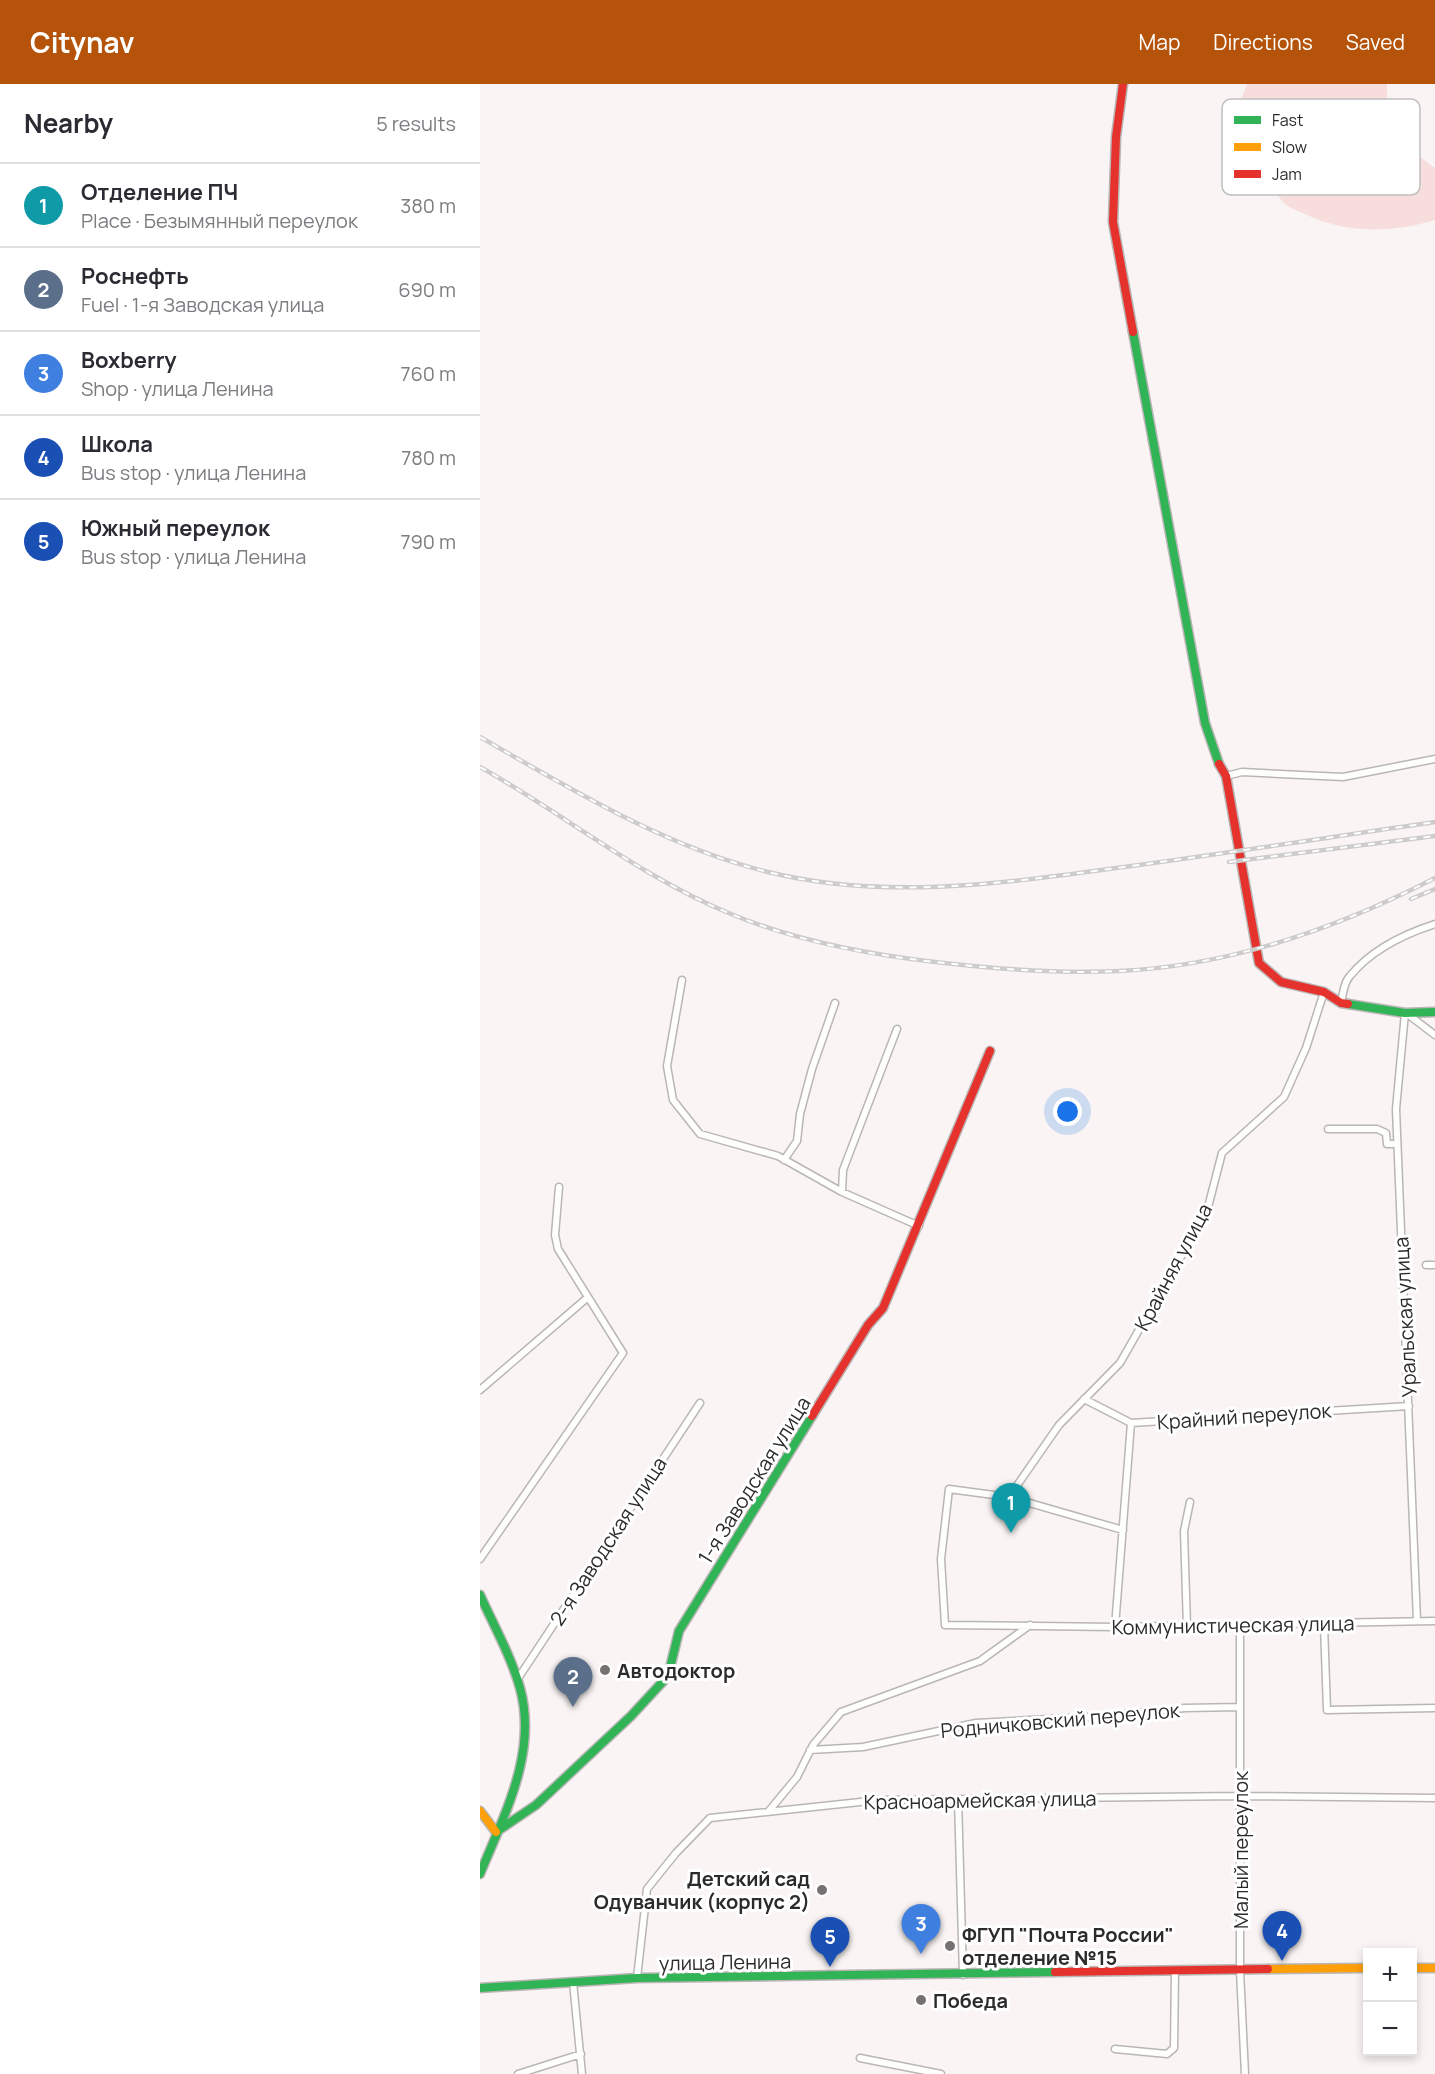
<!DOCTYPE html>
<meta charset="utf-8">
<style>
:root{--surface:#fff;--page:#f7f7f7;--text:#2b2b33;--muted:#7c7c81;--line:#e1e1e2;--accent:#b45309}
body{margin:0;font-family:Manrope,sans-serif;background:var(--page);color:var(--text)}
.controls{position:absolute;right:18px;bottom:18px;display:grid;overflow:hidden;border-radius:0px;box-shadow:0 3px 9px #0003}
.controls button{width:54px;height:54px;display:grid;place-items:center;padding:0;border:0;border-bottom:2px solid var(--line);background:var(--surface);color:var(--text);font:30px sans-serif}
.you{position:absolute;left:588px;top:1028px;width:21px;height:21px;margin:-15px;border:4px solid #fff;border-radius:50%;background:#1a73e8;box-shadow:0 0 0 9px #1a73e833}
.badge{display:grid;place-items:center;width:39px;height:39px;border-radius:50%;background:var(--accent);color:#fff;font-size:20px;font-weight:700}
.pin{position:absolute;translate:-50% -50px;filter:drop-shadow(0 2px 3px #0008)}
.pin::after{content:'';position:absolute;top:32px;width:21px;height:18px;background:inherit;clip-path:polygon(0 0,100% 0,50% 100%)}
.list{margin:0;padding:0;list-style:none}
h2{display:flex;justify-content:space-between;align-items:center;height:78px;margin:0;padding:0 24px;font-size:26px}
h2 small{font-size:20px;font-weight:400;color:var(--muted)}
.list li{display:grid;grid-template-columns:39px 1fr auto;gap:18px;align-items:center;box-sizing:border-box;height:84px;padding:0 24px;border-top:2px solid var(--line)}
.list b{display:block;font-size:22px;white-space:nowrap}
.list p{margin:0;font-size:20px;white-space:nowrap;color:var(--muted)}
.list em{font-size:20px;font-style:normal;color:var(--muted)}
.map{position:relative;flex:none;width:955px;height:1990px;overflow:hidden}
header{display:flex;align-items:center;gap:36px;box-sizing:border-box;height:84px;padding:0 30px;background:var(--accent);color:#fff}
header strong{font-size:28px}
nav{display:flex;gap:33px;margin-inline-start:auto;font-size:21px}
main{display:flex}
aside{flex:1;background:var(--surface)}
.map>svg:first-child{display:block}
.green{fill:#f7dedd}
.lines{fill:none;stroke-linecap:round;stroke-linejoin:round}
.street-casing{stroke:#bab6b6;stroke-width:9}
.fast-casing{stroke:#bab6b6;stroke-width:11}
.slow-casing{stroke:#bab6b6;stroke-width:11}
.jam-casing{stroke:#bab6b6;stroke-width:11}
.street{stroke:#fefefd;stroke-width:6}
.fast{stroke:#30b455;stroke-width:8}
.slow{stroke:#ff9f0a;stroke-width:8}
.jam{stroke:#e5322d;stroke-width:8}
.rail-casing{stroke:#cdcbcb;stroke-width:4.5}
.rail{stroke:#fff;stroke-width:2;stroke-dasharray:7;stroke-linecap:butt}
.poi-dot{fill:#757171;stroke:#fff;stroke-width:2}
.labels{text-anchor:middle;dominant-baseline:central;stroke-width:6;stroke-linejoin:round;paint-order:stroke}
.street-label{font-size:20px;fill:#2d2a2a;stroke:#fff}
.poi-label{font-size:20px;font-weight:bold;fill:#2d2a2a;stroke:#fff;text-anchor:start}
.key{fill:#fff;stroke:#c0bfbf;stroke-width:1.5}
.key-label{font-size:16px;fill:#2d2a2a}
</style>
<header>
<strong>Citynav</strong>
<nav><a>Map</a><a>Directions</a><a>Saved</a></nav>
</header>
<main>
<aside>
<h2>Nearby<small>5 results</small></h2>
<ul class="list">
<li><span class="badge" style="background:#0f9aa8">1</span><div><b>Отделение ПЧ</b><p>Place · Безымянный переулок</p></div><em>380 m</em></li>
<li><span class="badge" style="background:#5c6f8a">2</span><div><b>Роснефть</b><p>Fuel · 1-я Заводская улица</p></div><em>690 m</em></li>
<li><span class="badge" style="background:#3f7fe0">3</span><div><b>Boxberry</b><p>Shop · улица Ленина</p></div><em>760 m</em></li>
<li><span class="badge" style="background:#1a4fb4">4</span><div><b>Школа</b><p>Bus stop · улица Ленина</p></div><em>780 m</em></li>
<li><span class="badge" style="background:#1a4fb4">5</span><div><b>Южный переулок</b><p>Bus stop · улица Ленина</p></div><em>790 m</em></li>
</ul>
</aside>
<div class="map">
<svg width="955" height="1990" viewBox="0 0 955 1990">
<rect width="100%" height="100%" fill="#faf5f4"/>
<path class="green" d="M767 0H907V25L896 56 928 64 955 84V136C913 149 865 150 825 130 819 127 809 124 804 119 780 94 769 57 757 25Z"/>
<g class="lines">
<g class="street-casing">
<path id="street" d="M746 692 762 688 863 693 955 675
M202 896 187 982 193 1016 220 1050 298 1072 362 1108 439 1142
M861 919C863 910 864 898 870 892 891 866 924 850 955 840
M925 929 916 1025 937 1537
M926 929 955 951
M848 1045H897L906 1049 907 1060H917
M304 1076 317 1057 320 1030 332 985 355 919
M362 1108 363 1086 417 945
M946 1181H955
M0 1306 107 1214
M604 1315 651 1339 929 1322
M529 1413 579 1341 640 1279 727 1127 742 1069 804 1013 826 964 844 908
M643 1446 529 1413 469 1405 461 1475 465 1541 635 1543 955 1537
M0 1475 143 1269 78 1165 75 1151 79 1103
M844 1541 847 1626 955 1624
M707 1542 704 1447 710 1418
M760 1542V1887L765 1990
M635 1543 651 1339
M37 1596 220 1319
M330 1666 383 1663 496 1639 626 1632 705 1624 760 1623
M478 1715 483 1891
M288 1728 317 1693 333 1661 361 1628 500 1577 550 1541
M157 1894 167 1805 196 1769 230 1734 399 1716 759 1712 955 1714
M93 1898 102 1990
M635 1965 687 1970 694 1964 695 1888
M380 1974 461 1990
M38 1990 101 1970"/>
</g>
<g class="fast-casing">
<path id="fast" d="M653 248 725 639 739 680
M868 920 925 929 955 928
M0 1511C14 1542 31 1572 40 1604 58 1669 24 1731 0 1790
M16 1748 56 1721 151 1632 188 1592 199 1547 332 1332
M0 1904 157 1894 575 1888"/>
</g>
<g class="slow-casing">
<path id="slow" d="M0 1727 16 1748
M932 1884H955
M788 1885 888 1884"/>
</g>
<g class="jam-casing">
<path id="jam" d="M643 0 636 53 633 138 653 248
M739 680 746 692 779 879 801 898 844 908 861 919 868 920
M332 1332 388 1241 403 1224 510 967
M575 1888 788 1885"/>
</g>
<use href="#street" class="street"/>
<use href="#fast" class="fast"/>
<use href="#slow" class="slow"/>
<use href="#jam" class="jam"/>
<g class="rail-casing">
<path id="rail" d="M0 653C91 705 185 763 288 788 406 817 525 799 644 783 748 769 851 753 955 738
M0 683C84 730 162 794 251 830 316 857 385 870 455 878 516 885 577 890 639 887 749 882 858 844 955 794
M749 778 955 752
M931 815 955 805"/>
</g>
<use href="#rail" class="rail"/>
</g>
<g class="poi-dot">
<circle cx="125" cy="1586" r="6"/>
<circle cx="342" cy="1806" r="6"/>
<circle cx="470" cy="1862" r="6"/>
<circle cx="441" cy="1916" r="6"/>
</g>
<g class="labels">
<g class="street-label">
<text transform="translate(693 1183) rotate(-62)">Крайняя улица</text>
<text transform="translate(925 1233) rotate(-93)">Уральская улица</text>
<text transform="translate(764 1332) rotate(-4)">Крайний переулок</text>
<text transform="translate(274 1396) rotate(-58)">1-я Заводская улица</text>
<text transform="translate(128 1457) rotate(-57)">2-я Заводская улица</text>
<text transform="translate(753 1541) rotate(-1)">Коммунистическая улица</text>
<text transform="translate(580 1636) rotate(-5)">Родничковский переулок</text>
<text transform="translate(500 1716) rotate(-1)">Красноармейская улица</text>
<text transform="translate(760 1766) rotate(-90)">Малый переулок</text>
<text transform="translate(245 1878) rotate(-1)">улица Ленина</text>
</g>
<g class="poi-label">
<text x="137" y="1586">Автодоктор</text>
<text x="330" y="1794" text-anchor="end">Детский сад<tspan x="330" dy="23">Одуванчик (корпус 2)</tspan></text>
<text x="482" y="1850">ФГУП "Почта России"<tspan x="482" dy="23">отделение №15</tspan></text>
<text x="453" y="1916">Победа</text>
</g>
</g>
<rect x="742" y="15" width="198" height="96" rx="9" class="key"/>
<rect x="754" y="32" width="27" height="8" fill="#30b455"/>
<rect x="754" y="59" width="27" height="8" fill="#ff9f0a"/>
<rect x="754" y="86" width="27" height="8" fill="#e5322d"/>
<g class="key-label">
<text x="792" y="42">Fast</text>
<text x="792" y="69">Slow</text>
<text x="792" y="96">Jam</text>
</g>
</svg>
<div class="controls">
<button>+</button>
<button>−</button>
</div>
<div class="you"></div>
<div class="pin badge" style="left:531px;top:1449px;background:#0f9aa8">1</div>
<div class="pin badge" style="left:93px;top:1623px;background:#5c6f8a">2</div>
<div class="pin badge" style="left:441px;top:1870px;background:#3f7fe0">3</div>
<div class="pin badge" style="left:802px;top:1877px;background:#1a4fb4">4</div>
<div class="pin badge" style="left:350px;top:1883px;background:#1a4fb4">5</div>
</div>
</main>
